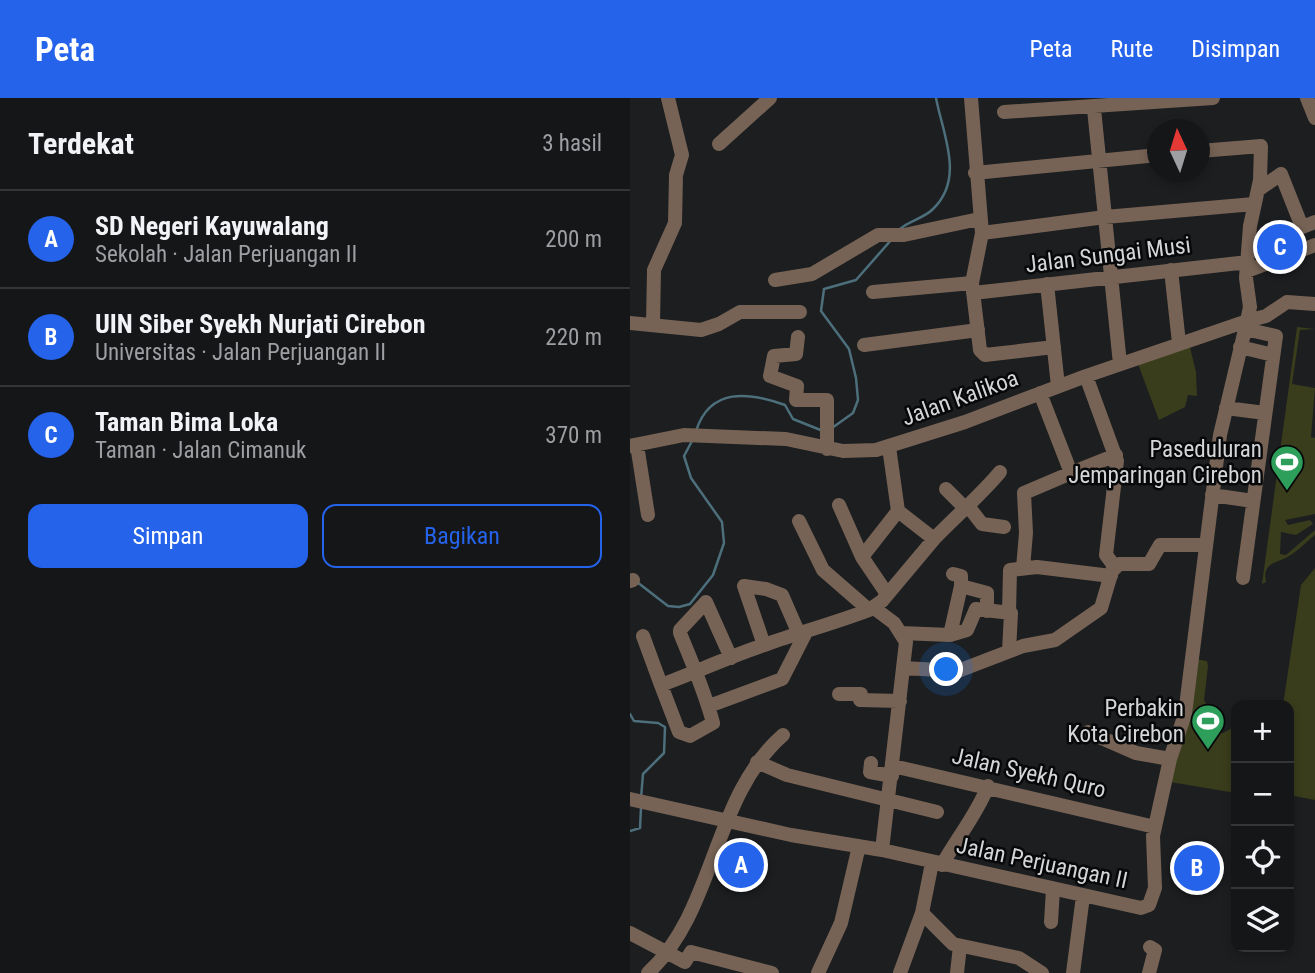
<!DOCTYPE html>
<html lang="id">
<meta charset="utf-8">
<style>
:root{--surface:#151618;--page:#222325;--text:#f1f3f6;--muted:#9d9fa2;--line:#343537;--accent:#2563eb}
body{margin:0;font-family:"Roboto Condensed",sans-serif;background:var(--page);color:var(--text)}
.controls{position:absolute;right:21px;bottom:21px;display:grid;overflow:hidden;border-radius:14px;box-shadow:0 4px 10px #0003}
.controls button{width:63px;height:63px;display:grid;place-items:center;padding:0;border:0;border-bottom:2px solid var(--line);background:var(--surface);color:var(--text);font:35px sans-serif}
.compass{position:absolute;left:517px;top:21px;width:63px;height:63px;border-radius:50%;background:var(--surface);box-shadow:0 4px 10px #0003;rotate:356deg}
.you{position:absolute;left:317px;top:572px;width:24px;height:24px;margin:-18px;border:5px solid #fff;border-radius:50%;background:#1a73e8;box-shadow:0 0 0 10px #1a73e833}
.badge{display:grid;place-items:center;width:46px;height:46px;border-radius:50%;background:var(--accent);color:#fff;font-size:23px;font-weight:700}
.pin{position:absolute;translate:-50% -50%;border:4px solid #fff;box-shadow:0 2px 7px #0006}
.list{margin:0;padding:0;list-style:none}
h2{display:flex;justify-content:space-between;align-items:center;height:91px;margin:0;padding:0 28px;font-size:30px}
h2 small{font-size:23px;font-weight:400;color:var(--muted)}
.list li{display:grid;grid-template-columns:46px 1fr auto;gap:21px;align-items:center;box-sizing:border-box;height:98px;padding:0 28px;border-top:2px solid var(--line)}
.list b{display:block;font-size:26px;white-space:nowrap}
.list p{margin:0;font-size:23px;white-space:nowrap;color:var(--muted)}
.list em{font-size:23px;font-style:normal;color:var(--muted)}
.actions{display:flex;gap:14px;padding:21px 28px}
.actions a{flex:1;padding:16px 0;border:2px solid var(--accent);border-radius:14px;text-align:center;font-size:24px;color:var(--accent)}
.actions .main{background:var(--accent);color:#fff}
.icon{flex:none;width:38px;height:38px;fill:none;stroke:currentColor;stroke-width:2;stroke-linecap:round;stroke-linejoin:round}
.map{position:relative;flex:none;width:685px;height:875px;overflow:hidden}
header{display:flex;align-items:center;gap:42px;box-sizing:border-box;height:98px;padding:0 35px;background:var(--accent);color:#fff}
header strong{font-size:33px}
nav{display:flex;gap:38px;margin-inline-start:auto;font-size:24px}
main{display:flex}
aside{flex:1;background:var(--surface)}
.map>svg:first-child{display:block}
.green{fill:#393d1c}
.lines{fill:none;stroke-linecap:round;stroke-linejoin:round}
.stream{stroke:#4d6f7b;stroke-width:2.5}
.minor{stroke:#766355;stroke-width:14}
.labels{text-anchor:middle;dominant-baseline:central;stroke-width:5;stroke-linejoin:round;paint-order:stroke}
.street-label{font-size:23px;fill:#d5d6d7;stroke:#070809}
.poi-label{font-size:23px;fill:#d5d6d7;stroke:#070809;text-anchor:end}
</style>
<header>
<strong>Peta</strong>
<nav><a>Peta</a><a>Rute</a><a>Disimpan</a></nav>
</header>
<main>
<aside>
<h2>Terdekat<small>3 hasil</small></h2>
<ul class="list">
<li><span class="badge">A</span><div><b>SD Negeri Kayuwalang</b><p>Sekolah · Jalan Perjuangan II</p></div><em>200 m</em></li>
<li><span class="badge">B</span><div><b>UIN Siber Syekh Nurjati Cirebon</b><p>Universitas · Jalan Perjuangan II</p></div><em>220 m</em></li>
<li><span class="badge">C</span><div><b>Taman Bima Loka</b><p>Taman · Jalan Cimanuk</p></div><em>370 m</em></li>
</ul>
<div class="actions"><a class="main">Simpan</a><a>Bagikan</a></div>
</aside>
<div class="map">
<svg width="685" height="875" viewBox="0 0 685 875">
<rect width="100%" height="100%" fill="#1c1e20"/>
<path class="green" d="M667 229 685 231 670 232 662 286 685 290 681 339 685 340V416L655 422 658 427 680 422 683 426 666 437 651 434 650 456 656 457 685 432V437C676 444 668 453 659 458 646 466 632 464 636 484L632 486Z
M559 245 566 274 567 298 558 297 555 309 529 322 508 266Z
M685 470V702L659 697V607H653L671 487Z
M564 561 577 563 578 568 574 602 579 610 574 621V636L593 635 606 628V695L540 684Z"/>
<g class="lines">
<path class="stream" d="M270 131C280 122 293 121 303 111 335 80 313 37 306 0
M202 330 223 315 228 302 226 280 219 251 191 213 194 191 226 182 262 141
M66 333C80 289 119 294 155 307L163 321 193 333
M7 484 38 508 49 509 60 506 83 477 94 445 92 424 61 380 54 358 62 343
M0 616 4 623 28 625 35 629 34 655 13 676 11 700
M0 733 10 730 11 710"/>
<path class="minor" d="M341 0 352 135 342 185 350 252 355 257 424 249
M677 0 685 20
M464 11 490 266
M374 14 583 0
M89 46 140 0
M345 75 528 57
M628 92 651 76 672 129
M352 135 475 119 624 106
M619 150 685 124
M541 172 549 245
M617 173 685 147
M145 182 182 176 248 137H274L349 121
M417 186 428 288
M243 194 342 185
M343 195 618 164
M0 225 71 232 89 226 110 214H170
M23 226 24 172 45 125 46 77 52 57 38 0
M168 239 166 256 144 258 140 278 167 288 166 302H197V351
M234 247 348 232
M610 249 643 257
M456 278 487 363 476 457 485 469
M596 310 635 315
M7 347 18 417
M0 348 54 337 156 341 213 353 246 352 335 324 456 278 617 223 620 209 616 180 620 128 630 82 631 48 570 53
M441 375 486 357
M316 391 334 409
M582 397 623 403
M209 407 232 459 257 496
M338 408 352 426 374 429
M169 423 193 472 239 512
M304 441C327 417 349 399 370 374
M232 459 268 413 259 349
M393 470 396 435 394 395 441 375 410 295
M323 476 331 478V488
M613 480 646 238 615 231
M0 483 3 482
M244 510 264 525 276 544 252 752
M379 515 380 472 407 469 481 478
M271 535 320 537 331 488 357 495V513
M320 537 337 532 346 511 381 515 379 553
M13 538 31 587
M134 547 114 488 136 491 152 497 169 536
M101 560 76 504 50 532V535C62 565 75 594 83 625L60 638 49 634 31 587C66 574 101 558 137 546 171 534 205 525 239 512L252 503 304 441 268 413
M273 570 328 573 393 548 425 542 471 510 482 473 489 466H519L530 447H575
M209 596H231L230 602 270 603
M79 608 152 581 175 536
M458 634 506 655 540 661
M127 664 157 677 307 714
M241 665 240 674 262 678
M263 668 525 729
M0 701 161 737 252 752 511 810 519 807 525 790 523 738 540 661 555 616 590 337 617 223 636 218 657 204 685 206
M312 767C327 740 347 716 358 688
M292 815 323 846 389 860 412 875
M421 824 423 791
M0 835 55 864 61 854 142 875
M18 875C86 812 82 699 153 637
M188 875 211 825 229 748
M270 875 292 815 302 765
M327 875 330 848
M443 875 453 798
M519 875 525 852 520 849"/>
</g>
<defs>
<g id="stadium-pin" transform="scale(1.75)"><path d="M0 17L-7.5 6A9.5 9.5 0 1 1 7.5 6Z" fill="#2e9e5b" stroke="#070809"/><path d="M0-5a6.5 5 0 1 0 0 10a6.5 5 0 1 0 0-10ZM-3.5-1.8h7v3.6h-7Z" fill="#fff"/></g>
</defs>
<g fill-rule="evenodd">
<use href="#stadium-pin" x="657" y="364"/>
<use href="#stadium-pin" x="578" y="623"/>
</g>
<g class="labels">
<g class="street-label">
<text transform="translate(478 157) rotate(-7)">Jalan Sungai Musi</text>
<text transform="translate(330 300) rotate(-20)">Jalan Kalikoa</text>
<text transform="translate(399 675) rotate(13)">Jalan Syekh Quro</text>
<text transform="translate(412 765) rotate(12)">Jalan Perjuangan II</text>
</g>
<g class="poi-label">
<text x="632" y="351">Paseduluran<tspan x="632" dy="26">Jemparingan Cirebon</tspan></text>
<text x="554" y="610">Perbakin<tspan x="554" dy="26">Kota Cirebon</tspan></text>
</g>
</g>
</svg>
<div class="controls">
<button>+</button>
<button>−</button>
<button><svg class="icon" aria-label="locate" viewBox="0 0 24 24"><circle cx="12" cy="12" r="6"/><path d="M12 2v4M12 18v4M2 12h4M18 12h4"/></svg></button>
<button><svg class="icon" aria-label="layers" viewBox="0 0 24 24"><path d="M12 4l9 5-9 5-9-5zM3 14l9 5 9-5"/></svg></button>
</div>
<svg class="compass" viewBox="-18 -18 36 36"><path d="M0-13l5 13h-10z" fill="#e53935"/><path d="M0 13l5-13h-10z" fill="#9d9fa2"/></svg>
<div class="you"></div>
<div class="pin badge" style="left:111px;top:767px">A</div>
<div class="pin badge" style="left:567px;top:770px">B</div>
<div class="pin badge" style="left:650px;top:149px">C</div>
</div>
</main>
